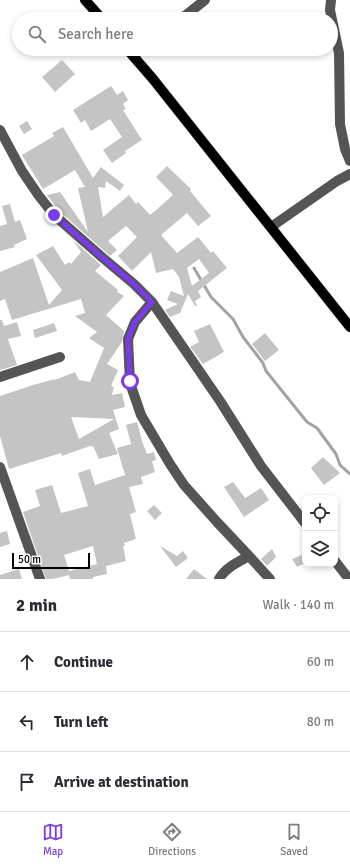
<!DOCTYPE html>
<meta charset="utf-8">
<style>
:root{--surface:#fff;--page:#f7f7f7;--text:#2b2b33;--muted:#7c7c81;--line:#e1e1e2;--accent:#7c3aed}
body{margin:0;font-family:Signika,sans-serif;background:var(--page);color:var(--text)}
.controls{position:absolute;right:12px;bottom:12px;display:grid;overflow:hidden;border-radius:8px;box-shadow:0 2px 6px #0003}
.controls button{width:36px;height:36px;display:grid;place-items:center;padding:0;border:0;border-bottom:1px solid var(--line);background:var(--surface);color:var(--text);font:20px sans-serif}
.scale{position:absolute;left:12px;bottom:10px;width:78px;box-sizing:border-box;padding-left:4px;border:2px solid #000;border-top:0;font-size:11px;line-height:14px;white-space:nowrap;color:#000;-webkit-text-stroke:3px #fff;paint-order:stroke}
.stop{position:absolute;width:12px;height:12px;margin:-9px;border:3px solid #7c3aed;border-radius:50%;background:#fff}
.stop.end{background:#7c3aed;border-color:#fff;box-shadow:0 1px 4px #0008}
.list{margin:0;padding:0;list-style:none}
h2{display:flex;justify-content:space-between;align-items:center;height:52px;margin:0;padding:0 16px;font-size:17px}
h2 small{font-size:13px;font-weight:400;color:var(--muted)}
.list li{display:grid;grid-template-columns:26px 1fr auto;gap:12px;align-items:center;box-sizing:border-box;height:60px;padding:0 16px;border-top:1px solid var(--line)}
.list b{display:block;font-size:15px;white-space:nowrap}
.list em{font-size:13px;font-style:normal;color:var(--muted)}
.icon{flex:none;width:22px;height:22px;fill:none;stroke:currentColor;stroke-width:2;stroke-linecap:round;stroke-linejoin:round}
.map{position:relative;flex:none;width:350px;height:579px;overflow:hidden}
.search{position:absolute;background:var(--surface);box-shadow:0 2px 6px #0003;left:12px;right:12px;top:12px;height:44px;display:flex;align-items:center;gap:10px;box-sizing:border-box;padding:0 14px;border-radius:22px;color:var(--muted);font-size:15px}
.sheet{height:232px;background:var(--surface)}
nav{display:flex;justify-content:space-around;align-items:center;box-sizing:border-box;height:56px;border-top:1px solid var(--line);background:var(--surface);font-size:11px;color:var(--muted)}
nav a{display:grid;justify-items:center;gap:2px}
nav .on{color:var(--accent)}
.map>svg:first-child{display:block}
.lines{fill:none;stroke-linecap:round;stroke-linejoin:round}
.stream{stroke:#a3a3a3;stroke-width:3}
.building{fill:#c4c4c4;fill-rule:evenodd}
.major-casing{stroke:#dbdbdb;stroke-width:11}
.minor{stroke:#555;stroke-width:10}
.major{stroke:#000;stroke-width:10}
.route{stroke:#7c3aed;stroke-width:5}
</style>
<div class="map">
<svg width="350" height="579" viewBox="0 0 350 579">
<rect width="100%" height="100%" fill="#fff"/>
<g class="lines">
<path class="stream" d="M194 268 211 297 233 319 243 337 263 363 266 371 307 422 317 428 336 454 340 465 350 474"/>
</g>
<path class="building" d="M62 60 75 74 55 92 42 77Z
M111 86 117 95 123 91 128 100 123 104 126 109 123 110 142 140 125 151 126 153 112 163 103 150 122 137 110 119 91 131 85 120 81 123 73 110Z
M27 121 32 129 24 134 19 126Z
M63 127 93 178 101 167 124 185 120 191 106 181 105 188 98 187 103 217 129 195 136 204 138 202 150 215 156 210 173 195 156 177 167 166 191 189 190 191 211 216 198 226 187 213 161 235 177 253 198 237 211 253 213 251 227 268 198 291 201 297 195 301 197 306H195L188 294 180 313 170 317 165 310 178 304 167 300 171 291 184 296 179 277 173 269 156 273 151 252 132 271 118 256 137 237 126 226 108 241 117 250 110 256 59 211 47 195 60 192 88 232 78 188 85 187 75 170 43 189 22 155 54 136 52 133ZM199 259 209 273 192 286 187 268Z
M10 204 15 222 20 220 27 239 14 245 15 247 0 251V226L7 224 2 206Z
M73 240 101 265 95 271 118 290 117 292 124 296 106 315 124 331 122 342 107 364 118 370 111 386 114 387 112 395 122 393 125 407 113 410 119 429 109 433 118 454 99 459 93 446 91 447 90 446 62 456 61 453 9 469 0 436V396L33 385 55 379V380L75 372 79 380 90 382 104 348 89 338 97 332 75 316 85 313 81 299 12 320 5 299 0 301V272L33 258 49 305 62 290 36 255 53 246 65 265 69 262 71 264 81 252ZM71 417 114 419 79 439Z
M0 320H2L4 326 17 322 21 336 8 339 17 365 0 370Z
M54 323 57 331 35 338 33 330Z
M210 324 224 352 203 364 190 347 199 342 194 331Z
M265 333 279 350 265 361 252 344Z
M137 422 142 441 147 454 154 452 156 460 152 461 155 472 141 477 143 484 129 487 136 512 130 514 136 539 124 543 125 546H123L126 561 106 566 107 574 93 577V579H70L69 575 53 579H46L23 512 40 506 35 490 52 485 61 513 88 506 78 473 90 469 95 485 125 475 117 448 131 444 126 425ZM93 546 97 564 69 571 64 555Z
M323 457 340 473 324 485 311 468Z
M233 482 245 498 261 488 269 500 244 517 224 487Z
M154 505 162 513 155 520 147 511Z
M7 531 10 544 0 547V533Z
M160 546 177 556 183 551 188 558 176 567Z
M272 549 276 557 267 566 261 559Z
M305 554V563L297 567 292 559Z
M19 569 22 579H0V575Z
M194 569 207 579H186Z"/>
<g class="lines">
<g class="major-casing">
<path id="major" d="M85 0 102 19
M127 49 153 79 350 327"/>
</g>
<path class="minor" d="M331 0 330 10 339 53 340 124 345 149 350 161
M181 19 205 0
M133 56 142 49
M0 130 22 171 39 196 54 215 103 258 134 284 152 302 220 401 261 466 305 523
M271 227 337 181 350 174
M152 302 135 322 128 339 130 383 141 415 170 464 184 485 217 522 249 556 270 579
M0 377 60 357
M0 467 40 579
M335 561 349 579
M219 579C225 568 238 562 249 556"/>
<use href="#major" class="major"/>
</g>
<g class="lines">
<path class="route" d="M54 215 103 258 134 284 152 302 135 322 128 339 130 381"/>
</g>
</svg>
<div class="controls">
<button><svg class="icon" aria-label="locate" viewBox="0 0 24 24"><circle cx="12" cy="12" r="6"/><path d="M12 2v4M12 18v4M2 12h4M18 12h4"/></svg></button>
<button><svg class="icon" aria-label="layers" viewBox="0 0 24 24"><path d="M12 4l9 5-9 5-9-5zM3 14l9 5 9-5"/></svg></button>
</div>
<div class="scale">50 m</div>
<div class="stop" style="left:130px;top:381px"></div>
<div class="stop end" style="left:54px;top:215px"></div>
<div class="search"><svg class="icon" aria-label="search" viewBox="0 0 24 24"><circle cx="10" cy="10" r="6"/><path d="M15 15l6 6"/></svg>Search here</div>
</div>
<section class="sheet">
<h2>2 min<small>Walk · 140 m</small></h2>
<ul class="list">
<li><svg class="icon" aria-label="ahead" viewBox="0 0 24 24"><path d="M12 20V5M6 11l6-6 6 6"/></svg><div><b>Continue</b></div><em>60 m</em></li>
<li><svg class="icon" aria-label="left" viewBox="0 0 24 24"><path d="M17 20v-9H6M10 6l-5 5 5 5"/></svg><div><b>Turn left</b></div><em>80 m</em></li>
<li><svg class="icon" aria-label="arrive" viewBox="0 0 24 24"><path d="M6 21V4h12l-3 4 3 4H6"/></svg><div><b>Arrive at destination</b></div></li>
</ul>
</section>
<nav>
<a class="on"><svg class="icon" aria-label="map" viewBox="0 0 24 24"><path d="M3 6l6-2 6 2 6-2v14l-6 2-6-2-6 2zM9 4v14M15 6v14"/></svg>Map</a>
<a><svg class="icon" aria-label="directions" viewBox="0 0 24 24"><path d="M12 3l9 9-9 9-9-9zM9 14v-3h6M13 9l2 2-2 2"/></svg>Directions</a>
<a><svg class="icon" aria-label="saved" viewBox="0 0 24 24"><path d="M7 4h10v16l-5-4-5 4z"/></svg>Saved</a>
</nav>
